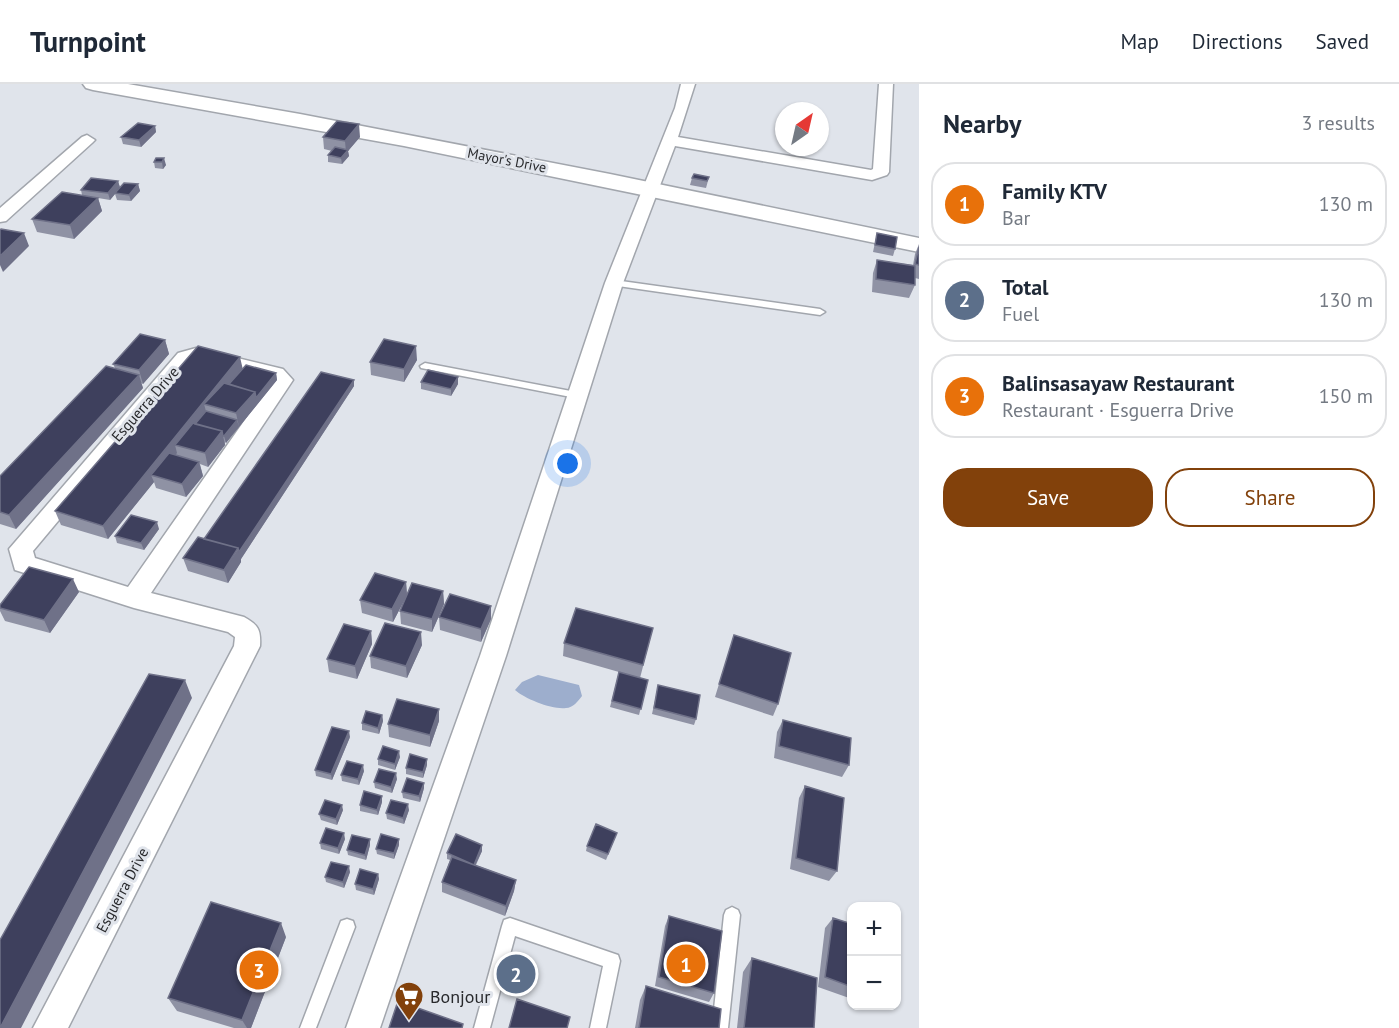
<!DOCTYPE html>
<meta charset="utf-8">
<style>
:root{--surface:#fff;--page:#f2f2f3;--text:#1f2937;--muted:#747a83;--line:#e0e1e3;--accent:#82410b}
body{margin:0;font-family:"PT Sans",sans-serif;background:var(--page);color:var(--text)}
.controls{position:absolute;right:18px;bottom:18px;display:grid;overflow:hidden;border-radius:12px;box-shadow:0 2px 4px #0004}
.controls button{width:54px;height:54px;display:grid;place-items:center;padding:0;border:0;border-bottom:2px solid var(--line);background:var(--surface);color:var(--text);font:30px sans-serif}
.compass{position:absolute;left:775px;top:18px;width:54px;height:54px;border-radius:50%;background:var(--surface);box-shadow:0 2px 4px #0004;rotate:34deg}
.you{position:absolute;left:568px;top:380px;width:21px;height:21px;margin:-15px;border:4px solid #fff;border-radius:50%;background:#1a73e8;box-shadow:0 0 0 9px #1a73e833}
.badge{display:grid;place-items:center;width:39px;height:39px;border-radius:50%;background:var(--accent);color:#fff;font-size:20px;font-weight:700}
.pin{position:absolute;translate:-50% -50%;border:3px solid #fff;box-shadow:0 2px 6px #0006}
.list{margin:0;padding:0;list-style:none}
h2{display:flex;justify-content:space-between;align-items:center;height:78px;margin:0;padding:0 24px;font-size:26px}
h2 small{font-size:20px;font-weight:400;color:var(--muted)}
.list li{display:grid;grid-template-columns:39px 1fr auto;gap:18px;align-items:center;box-sizing:border-box;height:84px;margin:0 12px 12px;padding:0 12px;border:2px solid var(--line);border-radius:24px}
.list b{display:block;font-size:22px;white-space:nowrap}
.list p{margin:0;font-size:20px;white-space:nowrap;color:var(--muted)}
.list em{font-size:20px;font-style:normal;color:var(--muted)}
.actions{display:flex;gap:12px;padding:18px 24px}
.actions a{flex:1;padding:14px 0;border:2px solid var(--accent);border-radius:24px;text-align:center;font-size:21px;color:var(--accent)}
.actions .main{background:var(--accent);color:#fff}
.map{position:relative;flex:none;width:919px;height:944px;overflow:hidden}
header{display:flex;align-items:center;gap:36px;box-sizing:border-box;height:84px;padding:0 30px;background:var(--surface);border-bottom:2px solid var(--line)}
header strong{font-size:28px}
nav{display:flex;gap:33px;margin-inline-start:auto;font-size:21px}
main{display:flex}
aside{flex:1;background:var(--surface)}
.map>svg:first-child{display:block}
.water{fill:#9daecd}
.lines{fill:none;stroke-linecap:round;stroke-linejoin:round}
.lane-casing{stroke:#a2a6ad;stroke-width:3}
.street-casing{stroke:#a2a6ad;stroke-width:3}
.secondary-casing{stroke:#a2a6ad;stroke-width:3}
.lane{fill:#fff;fill-rule:evenodd}
.street{fill:#fff;fill-rule:evenodd}
.secondary{fill:#fff;fill-rule:evenodd}
.wall{fill:#8f92a4}
.shaded-wall{fill:#6f7188}
.building{fill:#3e405d;stroke:#6f7188;stroke-width:1.5}
.labels{text-anchor:middle;dominant-baseline:central;stroke-width:6;stroke-linejoin:round;paint-order:stroke}
.far-street-label{font-size:14px;fill:#28292c;stroke:#e0e4eb}
.street-label{font-size:15px;fill:#28292c;stroke:#e0e4eb}
.near-poi-label{font-size:18px;fill:#28292c;stroke:#e0e4eb;text-anchor:start}
</style>
<header>
<strong>Turnpoint</strong>
<nav><a>Map</a><a>Directions</a><a>Saved</a></nav>
</header>
<main>
<div class="map">
<svg width="919" height="944" viewBox="0 0 919 944">
<rect width="100%" height="100%" fill="#e0e4eb"/>
<path class="water" d="M538 591 579 601 582 612C578 617 573 624 566 624 553 626 525 615 515 606L522 598Z"/>
<g class="lines">
<g class="lane-casing">
<path id="lane" d="M614 196 820 225 825 228 820 231 611 201V197Z
M425 279 576 308 581 311 576 314 421 284 420 282Z
M732 823 738 826 740 831 728 944H712L724 831 726 826Z
M510 834 618 871 620 877 606 944H590L603 882 515 852 490 944H474L502 842 504 836Z
M347 835 353 837 355 843 316 944H300L341 837Z"/>
</g>
<g class="street-casing">
<path id="street" d="M681 0H695L678 53 871 86 873 85 879 0H893L889 88 887 91 872 96 675 62 623 199 506 572 380 944H346L480 572 605 199 675 24Z
M87 51 95 56 92 59 6 137 0 138V124L82 53Z
M196 264 283 285 293 296 151 509 244 533C258 541 261 545 260 562L68 944H33L234 562 235 553 228 548 134 524 15 486 9 465 178 269ZM196 276 272 297 128 503 35 474 33 467 192 277Z"/>
</g>
<g class="secondary-casing">
<path id="secondary" d="M83 0H128L300 30 610 90 919 154V168L404 62 93 6 86 4Z"/>
</g>
<use href="#lane" class="lane"/>
<use href="#street" class="street"/>
<use href="#secondary" class="secondary"/>
</g>
<path class="wall" d="M155 42 156 48 141 63 123 60 121 53Z
M323 53H360L348 67 349 72 342 80 328 78V71L332 67 324 65Z
M156 74 166 81 163 85 155 84 154 78Z
M709 93 706 104 690 101 692 94Z
M118 97 120 103 138 100 140 107 131 117 117 116 115 110 110 116 98 114 102 127 74 155 37 148 32 135 82 111 81 106Z
M877 149 895 165 893 172 873 168Z
M919 160V195L915 194V201L909 214 872 208 873 189 877 176 913 181 915 170Z
M165 256 169 270 143 300 141 299 143 304 16 445 0 440V392L115 284 113 280Z
M417 276 404 298 371 291 370 278Z
M242 285 276 289 277 296 226 359 225 358V361L208 383 200 380 203 392 186 413 156 404 154 398 108 455 61 441 55 427Z
M458 293V300L451 312 421 305V298Z
M354 296V302L241 475V478L228 499 188 487 183 474 204 455Z
M159 445 144 466 117 459 115 452Z
M406 498 407 511 393 538 362 529 360 516Z
M443 507 444 520 432 548 401 540 400 527Z
M79 508 50 549 5 537 0 527V521Z
M491 522V535L481 558 440 546 439 533Z
M653 544 640 594 563 572 564 559Z
M371 547 372 560 357 595 329 588 327 575Z
M734 551 778 620 773 632 715 613Z
M422 561 407 594 371 584 370 572Z
M619 588 648 596 639 631 610 623Z
M657 607 696 635 694 641 652 630Z
M382 631 383 637 379 650 362 646V639Z
M783 636 849 681 842 693 774 674 777 648Z
M439 637 430 663 389 653 388 640Z
M350 653 332 696 316 692 315 686Z
M400 673 395 686 378 681V675Z
M427 681 423 694 406 690V684Z
M364 687 359 701 342 697 341 691Z
M397 695 392 709 375 704 374 698Z
M805 702 837 787 829 797 790 785 799 714Z
M424 704 420 718 403 714 402 708Z
M382 718 378 731 360 727V721Z
M343 726 337 741 321 736 319 730Z
M409 726 404 740 387 735 386 729Z
M617 749 606 776 586 767 587 762Z
M345 755 339 770 321 765 320 759Z
M370 755V761L366 776 348 771 347 766Z
M399 761 394 775 377 770 376 765Z
M482 761V767L476 781 516 796 514 807 505 832 442 808V798L450 776 447 775V769Z
M350 788 344 804 326 798 325 793Z
M378 790 379 795 374 811 356 806 355 800Z
M669 832 714 909 709 918 655 902 665 842Z
M833 834 852 840V915L818 903 825 844Z
M286 853 251 944H234L177 927 168 914Z
M752 874 814 944H737L743 888Z
M646 902 719 944H635L640 916Z"/>
<path class="shaded-wall" d="M359 40 360 53 348 67 349 72 342 80 341 74 346 68 345 57Z
M155 42 156 48 141 63 139 56Z
M164 74 166 81 163 85 162 78Z
M118 97 120 104 110 116 108 109Z
M138 100 140 107 131 117 129 111Z
M98 114 102 127 74 155 70 141Z
M24 149 29 162 3 188 0 181V172Z
M165 256 169 270 143 300 139 286Z
M416 262 417 276 404 298V285Z
M240 273 243 286 227 306 204 320 207 331 175 361 177 369 158 393 151 391 154 398 108 455 103 442Z
M276 289 277 296 239 343 236 329 255 308Z
M139 291 143 304 16 445 9 431Z
M458 293V300L451 312V305Z
M354 296V302L241 475V478L228 499 224 486Z
M237 336 239 343 226 359 224 352Z
M222 347 225 361 208 383 205 369Z
M199 378 203 392 186 413 182 400Z
M157 438 159 445 144 466 141 459Z
M73 495 79 508 50 549 44 536Z
M406 498 407 511 393 538 392 525Z
M443 507 444 520 432 548V535Z
M491 522V535L481 558V545Z
M371 547 372 560 357 595 355 582Z
M421 548 422 561 407 594 406 582Z
M185 596 192 614 21 944H0Z
M439 625V637L430 663V651Z
M382 631 383 637 379 650 378 644Z
M349 647 350 653 332 696 331 690Z
M399 667 400 673 395 686V680Z
M427 675V681L423 694V688Z
M363 681 364 687 359 701 358 695Z
M396 689 397 695 392 709 391 703Z
M424 699V704L420 718 419 712Z
M382 712V718L378 731 377 726Z
M408 720 409 726 404 740 403 734Z
M342 721 343 726 337 741 336 735Z
M344 749 345 755 339 770 338 764Z
M370 755V761L366 776 365 771Z
M399 755V761L394 775V769Z
M482 761V767L473 786V781Z
M349 782 350 788 344 804 343 798Z
M378 790 379 795 374 811 373 805Z
M516 796 514 807 505 832 506 822Z
M281 839 286 853 251 944H247L242 936Z"/>
<path class="building" d="M337 37 359 40 345 57 323 53Z
M138 39 155 42 139 56 121 53Z
M335 63 348 66 341 74 328 71Z
M156 74H164L162 78H154Z
M694 90 709 93 707 97 692 94Z
M91 94 118 97 108 109 81 106Z
M124 99 138 100 129 111 115 109Z
M62 108 98 114 70 141 32 135Z
M1 145 24 149 0 172V146Z
M877 149 897 153 895 165 875 161Z
M919 163V181L915 180Z
M877 176 915 182V201L876 195Z
M140 250 165 256 139 286 113 280Z
M384 255 416 262 404 285 370 278Z
M198 262 240 273 103 442 55 427Z
M246 281 276 289 256 314 255 308 229 300Z
M106 282 139 291 9 431 0 428V392Z
M428 286 458 293 451 305 421 298Z
M321 288 354 296 239 468 238 464 204 455Z
M224 299 255 308 236 329 204 320Z
M206 327 237 336 224 352H223L222 347 195 340Z
M193 339 222 347 205 369 175 361Z
M169 369 199 378 182 400 151 391Z
M131 431 157 438 141 459 115 452Z
M198 453 238 464 224 486 183 474Z
M29 483 73 495 44 536 0 524V521Z
M375 489 406 498 392 525 360 516Z
M412 499 443 507 432 535 400 527Z
M450 510 491 522 481 545 439 533Z
M576 524 653 544 643 581 564 559Z
M385 539 421 548 406 582 370 572Z
M344 540 371 547 355 582 327 575Z
M734 551 791 569 778 620 719 600Z
M619 588 648 596 641 625 612 617Z
M149 590 185 596 0 944V856Z
M658 601 700 611 696 635 654 624Z
M397 615 439 625 430 651 388 640Z
M366 627 382 631 378 644 362 639Z
M783 636 851 654 849 681 779 662Z
M332 643 349 647 331 690 315 686Z
M383 662 399 667 395 680 378 675Z
M410 670 427 675 423 688 406 684Z
M347 677 363 681 358 695 341 691Z
M379 685 396 689 391 703 374 698Z
M407 694 424 699 419 712 402 708Z
M805 702 844 714 837 787 796 774Z
M364 707 382 712 377 726 360 721Z
M325 716 342 721 336 735 319 730Z
M391 716 408 720 403 734 386 729Z
M596 740 617 749 608 770 587 762Z
M326 744 344 749 338 764 320 759Z
M381 750 399 755 394 769 376 765Z
M456 750 482 761 474 781 447 769Z
M352 751 370 755 365 771 347 766Z
M452 773 516 796 506 822 442 798Z
M331 778 349 782 343 798 325 793Z
M360 785 378 790 373 805 355 800Z
M211 818 281 839 242 936 168 914Z
M669 832 722 847 714 909 659 893Z
M833 834 852 840V903L825 893Z
M752 874 817 894 814 944H744Z
M646 902 721 925 719 944H639Z
M517 915 570 933 567 944H509Z
M398 917 463 940 462 944H389Z"/>
<defs>
<g id="supermarket-pin" transform="scale(1.5)"><path d="M0 17L-7.5 6A9.5 9.5 0 1 1 7.5 6Z" fill="#82410b" stroke="#e0e4eb"/><path d="M-6-5.5h2.5l.6 2H6L4.5 2H-2.5L-4.4-4H-6ZM-1.5 3.2a1.3 1.3 0 1 0 .1 0ZM3 3.2a1.3 1.3 0 1 0 .1 0Z" fill="#fff"/></g>
</defs>
<g fill-rule="evenodd">
<use href="#supermarket-pin" x="409" y="912"/>
</g>
<g class="labels">
<g class="far-street-label">
<text transform="translate(507 76) rotate(11)">Mayor's Drive</text>
</g>
<g class="street-label">
<text transform="translate(145 320) rotate(-49)">Esguerra Drive</text>
<text transform="translate(122 806) rotate(-62)">Esguerra Drive</text>
</g>
<g class="near-poi-label">
<text x="430" y="912">Bonjour</text>
</g>
</g>
</svg>
<div class="controls">
<button>+</button>
<button>−</button>
</div>
<svg class="compass" viewBox="-18 -18 36 36"><path d="M0-13l5 13h-10z" fill="#e53935"/><path d="M0 13l5-13h-10z" fill="#747a83"/></svg>
<div class="you"></div>
<div class="pin badge" style="left:686px;top:880px;background:#e8710a">1</div>
<div class="pin badge" style="left:516px;top:890px;background:#5c6f8a">2</div>
<div class="pin badge" style="left:259px;top:886px;background:#e8710a">3</div>
</div>
<aside>
<h2>Nearby<small>3 results</small></h2>
<ul class="list">
<li><span class="badge" style="background:#e8710a">1</span><div><b>Family KTV</b><p>Bar</p></div><em>130 m</em></li>
<li><span class="badge" style="background:#5c6f8a">2</span><div><b>Total</b><p>Fuel</p></div><em>130 m</em></li>
<li><span class="badge" style="background:#e8710a">3</span><div><b>Balinsasayaw Restaurant</b><p>Restaurant · Esguerra Drive</p></div><em>150 m</em></li>
</ul>
<div class="actions"><a class="main">Save</a><a>Share</a></div>
</aside>
</main>
